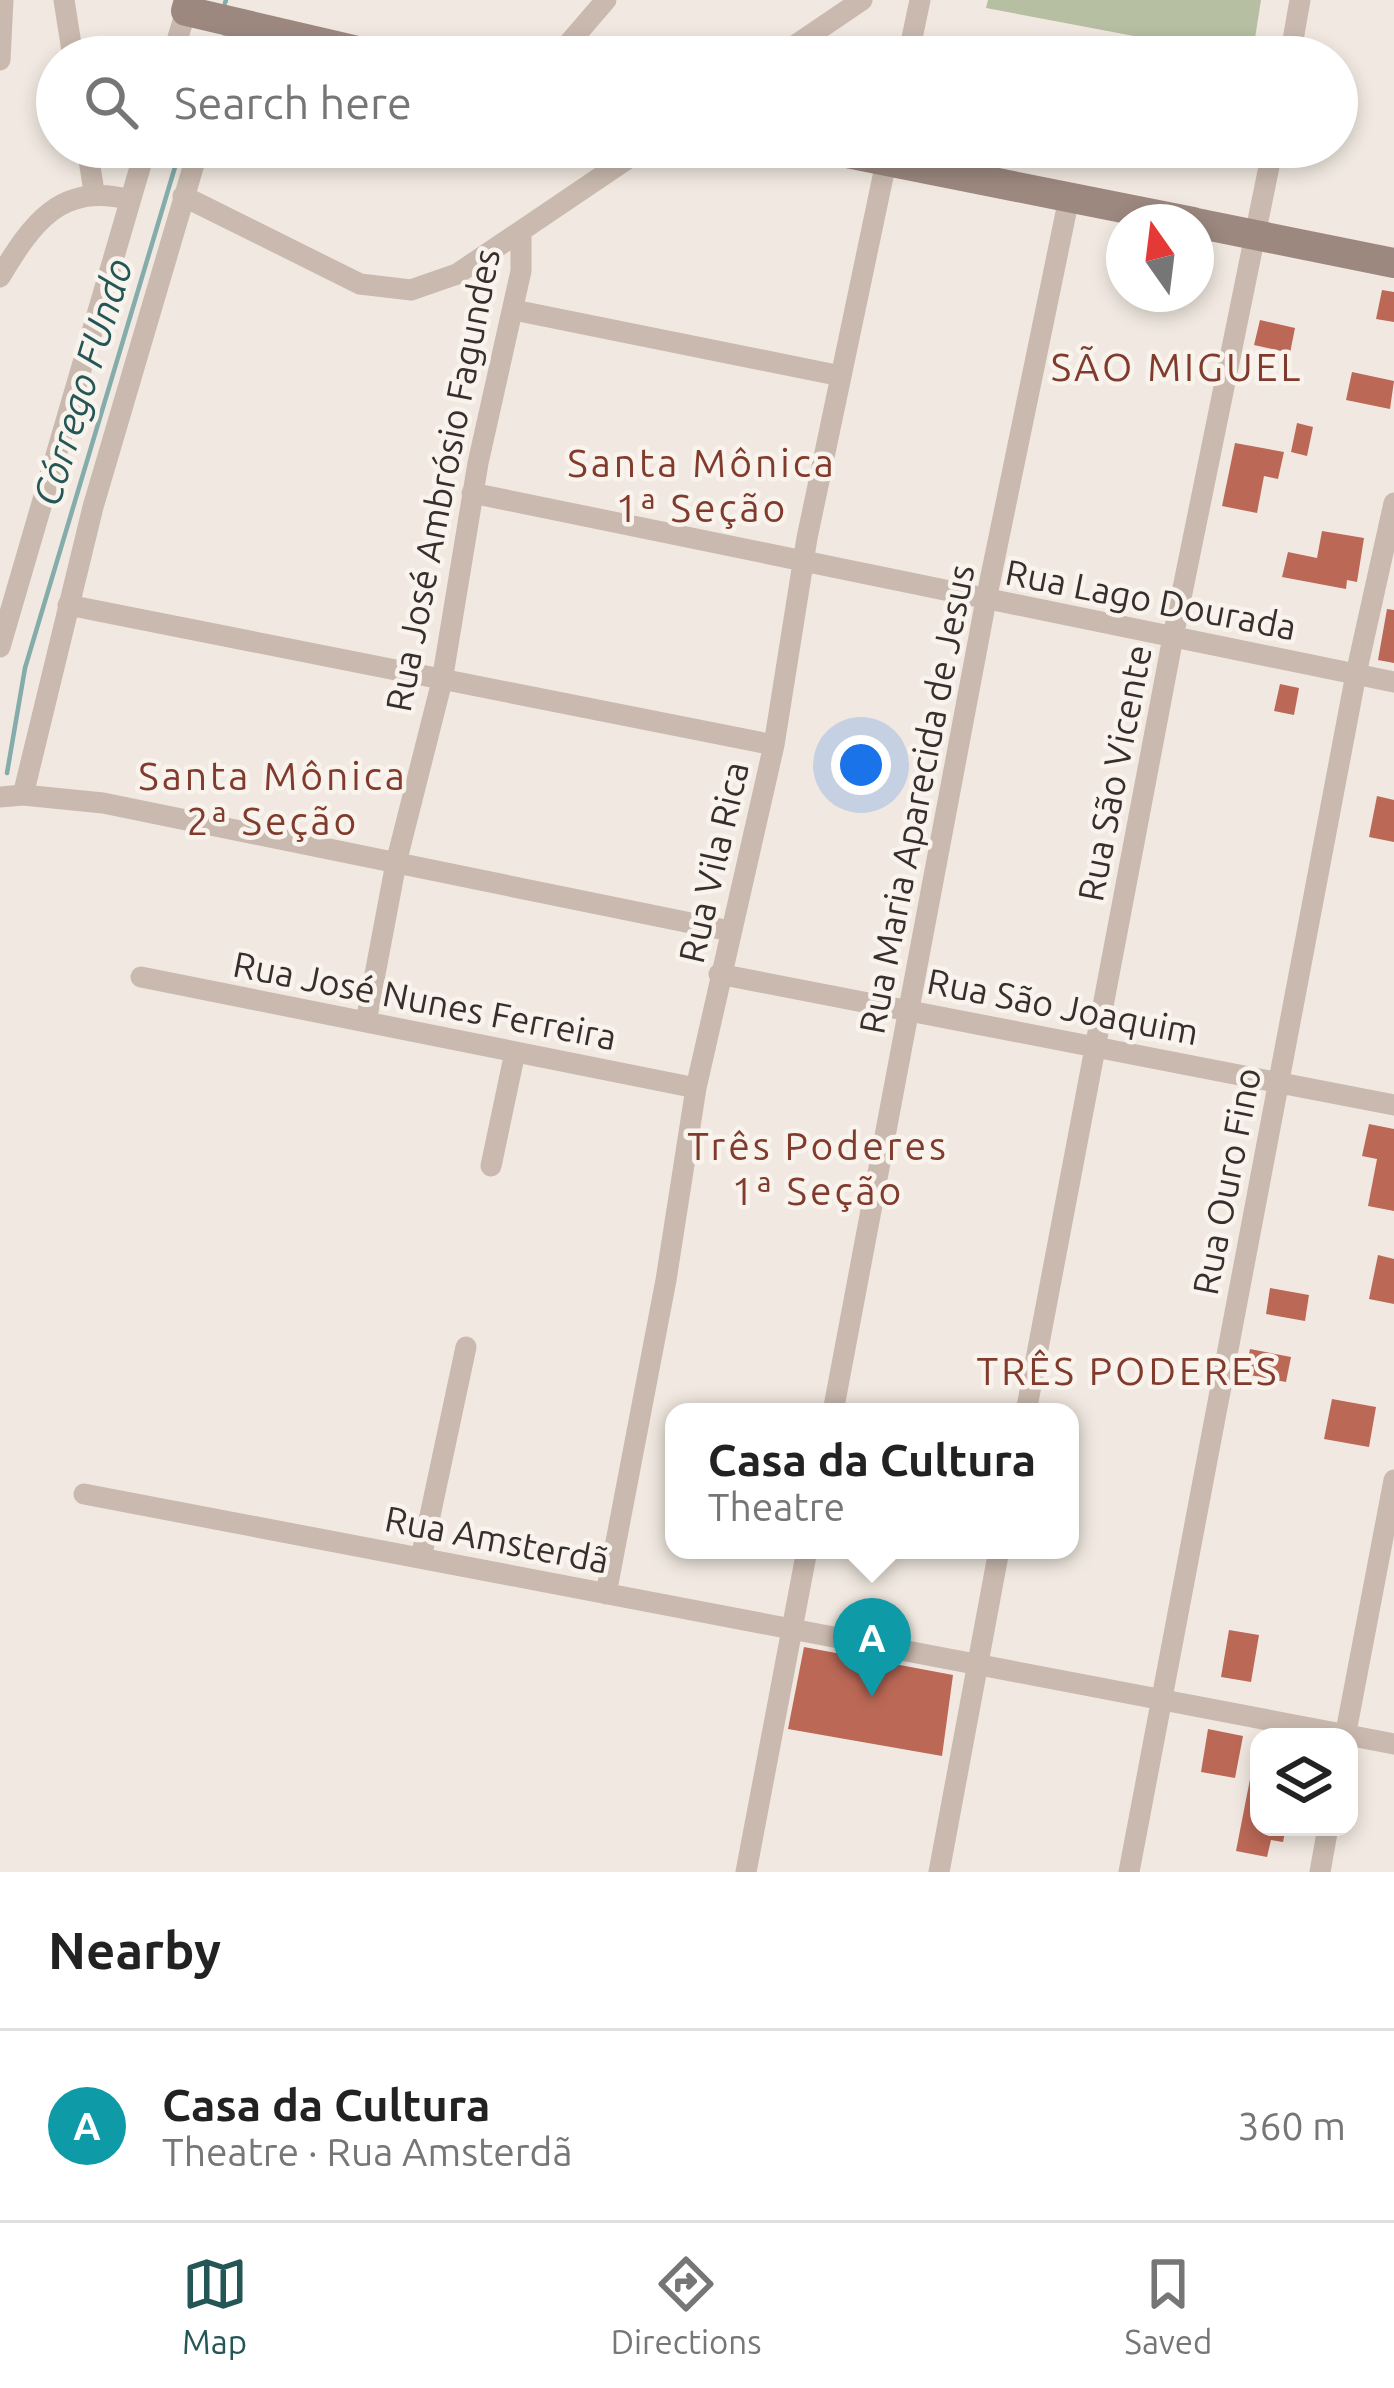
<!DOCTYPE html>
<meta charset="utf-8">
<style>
:root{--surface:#fff;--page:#f6f6f6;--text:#222;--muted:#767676;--line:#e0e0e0;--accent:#245656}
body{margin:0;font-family:Ubuntu,sans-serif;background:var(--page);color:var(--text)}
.controls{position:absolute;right:36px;bottom:36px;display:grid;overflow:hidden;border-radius:24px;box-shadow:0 6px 18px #0003}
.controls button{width:108px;height:108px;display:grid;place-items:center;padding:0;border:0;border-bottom:3px solid var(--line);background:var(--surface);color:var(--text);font:60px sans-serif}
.compass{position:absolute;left:1106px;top:204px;width:108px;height:108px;border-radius:50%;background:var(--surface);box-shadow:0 6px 18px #0003;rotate:346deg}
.you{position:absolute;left:861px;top:765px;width:42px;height:42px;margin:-30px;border:9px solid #fff;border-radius:50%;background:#1a73e8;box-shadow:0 0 0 18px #1a73e833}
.badge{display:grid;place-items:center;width:78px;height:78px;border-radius:50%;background:var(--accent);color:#fff;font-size:39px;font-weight:700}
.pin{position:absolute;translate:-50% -99px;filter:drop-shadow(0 3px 6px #0008)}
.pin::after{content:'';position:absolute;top:63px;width:42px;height:36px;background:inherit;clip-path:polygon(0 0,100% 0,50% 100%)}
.popup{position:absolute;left:665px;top:1403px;width:414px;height:156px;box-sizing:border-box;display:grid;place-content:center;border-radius:24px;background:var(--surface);filter:drop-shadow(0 3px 9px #0005);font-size:39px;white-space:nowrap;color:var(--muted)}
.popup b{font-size:45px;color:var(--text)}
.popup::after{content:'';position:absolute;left:50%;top:100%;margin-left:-24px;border:24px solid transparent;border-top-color:var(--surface)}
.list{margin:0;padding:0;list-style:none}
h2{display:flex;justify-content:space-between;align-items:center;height:156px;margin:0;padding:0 48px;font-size:51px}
h2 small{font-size:39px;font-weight:400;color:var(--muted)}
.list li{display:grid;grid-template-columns:78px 1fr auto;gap:36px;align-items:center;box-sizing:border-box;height:192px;padding:0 48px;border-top:3px solid var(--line)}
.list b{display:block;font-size:45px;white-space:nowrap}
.list p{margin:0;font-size:39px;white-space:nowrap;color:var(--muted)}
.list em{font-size:39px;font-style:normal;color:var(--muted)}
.icon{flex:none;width:66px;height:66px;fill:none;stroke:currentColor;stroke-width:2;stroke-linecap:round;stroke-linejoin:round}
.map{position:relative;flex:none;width:1394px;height:1872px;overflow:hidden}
.search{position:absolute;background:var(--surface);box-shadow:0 6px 18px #0003;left:36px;right:36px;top:36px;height:132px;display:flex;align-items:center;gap:30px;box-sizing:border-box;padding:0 42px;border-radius:66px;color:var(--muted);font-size:45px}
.sheet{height:348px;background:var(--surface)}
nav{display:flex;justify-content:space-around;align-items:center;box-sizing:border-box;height:168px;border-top:3px solid var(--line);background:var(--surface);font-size:33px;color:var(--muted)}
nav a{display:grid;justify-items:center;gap:6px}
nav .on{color:var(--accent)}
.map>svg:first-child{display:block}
.green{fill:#b7bfa2}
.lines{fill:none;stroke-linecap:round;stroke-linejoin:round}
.stream{stroke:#83acab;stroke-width:4.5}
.building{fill:#bb6856}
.street{stroke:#c9b9ae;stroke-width:21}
.secondary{stroke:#9c887f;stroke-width:30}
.labels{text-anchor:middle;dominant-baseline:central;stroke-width:9;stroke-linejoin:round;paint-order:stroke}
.street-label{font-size:36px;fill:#382f2c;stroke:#f9f3ed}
.neighbourhood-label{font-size:39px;letter-spacing:3px;fill:#803b2c;stroke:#f9f3ed}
.water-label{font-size:39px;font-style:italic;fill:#245656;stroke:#f9f3ed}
</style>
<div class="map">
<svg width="1394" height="1872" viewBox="0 0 1394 1872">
<rect width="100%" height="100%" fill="#f1e9e1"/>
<path class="green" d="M988 0H1261L1252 57H1245L986 8Z"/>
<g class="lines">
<path class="stream" d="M225 3 226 0
M208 57 212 47
M7 773 25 668 181 147"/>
</g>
<path class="building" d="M1382 290 1394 292V322L1376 319Z
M1260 320 1295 328 1290 353 1254 345Z
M1352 372 1394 381 1390 409 1346 400Z
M1297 423 1313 427 1307 456 1291 452Z
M1235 443 1284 452 1278 479 1264 476 1257 513 1222 506Z
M1322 531 1364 538 1357 582 1347 580 1346 589 1282 577 1288 552 1317 558Z
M1387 609 1394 610V663L1378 660Z
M1280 684 1299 688 1294 715 1274 711Z
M1377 796 1394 800V842L1369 837Z
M1369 1124 1394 1129V1211L1368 1206 1377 1159 1362 1156Z
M1378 1255 1394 1259V1304L1369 1299Z
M1270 1288 1309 1295 1305 1321 1266 1314Z
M1250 1349 1291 1357 1286 1382 1245 1374Z
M1332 1399 1376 1407 1369 1447 1324 1439Z
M1229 1630 1259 1635 1251 1682 1221 1677Z
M804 1647 953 1675 942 1756 788 1729Z
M1208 1729 1243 1736 1235 1778 1201 1772Z
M1252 1769 1259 1770V1827H1286L1283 1842 1271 1840 1267 1857 1236 1851Z"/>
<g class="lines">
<path class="street" d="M64 0 73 57
M172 57 186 11
M227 57 237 25
M557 57 606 0
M778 57 862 0
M908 57 920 0
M1290 57 1300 0
M0 60 3 0
M87 147 94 192
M183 196 360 284 411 290 457 274 645 147
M0 277C32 223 62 181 130 200
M514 310 841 376
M472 493 1394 682
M68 605 774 745
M0 647 146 147
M23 795 93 507 199 147
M0 797 23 795 103 803 730 931
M719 974 1394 1105
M141 977 696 1088
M366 1022 396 863 442 681 478 463 521 271V231
M491 1166 515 1052
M833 1412 986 600 1069 198
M1026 1412 1173 637 1273 147
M84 1494 1394 1744
M421 1558 466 1347
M606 1594 666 1280 696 1088 774 745 807 538 889 148
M1345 1737 1394 1480
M746 1872 807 1550
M939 1872 999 1550
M1129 1872 1356 674 1394 503
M1320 1872 1328 1827"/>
<path class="secondary" d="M189 0 186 11 384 57
M817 147 1193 222
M1196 223 1394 263"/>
</g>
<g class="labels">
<g class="street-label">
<text transform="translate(442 480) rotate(-79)">Rua José Ambrósio Fagundes</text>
<text transform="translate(1151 599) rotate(11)">Rua Lago Dourada</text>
<text transform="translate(1114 773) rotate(-79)">Rua São Vicente</text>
<text transform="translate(916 799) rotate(-79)">Rua Maria Aparecida de Jesus</text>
<text transform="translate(713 862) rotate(-77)">Rua Vila Rica</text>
<text transform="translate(425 1000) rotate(11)">Rua José Nunes Ferreira</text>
<text transform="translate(1063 1006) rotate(11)">Rua São Joaquim</text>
<text transform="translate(1226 1181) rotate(-79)">Rua Ouro Fino</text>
<text transform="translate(497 1539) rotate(11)">Rua Amsterdã</text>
</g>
<g class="neighbourhood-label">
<text x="1177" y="366">SÃO MIGUEL</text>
<text x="702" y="462">Santa Mônica<tspan x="702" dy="45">1ª Seção</tspan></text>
<text x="273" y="775">Santa Mônica<tspan x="273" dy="45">2ª Seção</tspan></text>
<text x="818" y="1145">Três Poderes<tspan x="818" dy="45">1ª Seção</tspan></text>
<text x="1128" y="1370">TRÊS PODERES</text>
</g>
<g class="water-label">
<text transform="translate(82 382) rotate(-73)">Córrego FUndo</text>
</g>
</g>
</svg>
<div class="controls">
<button><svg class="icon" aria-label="layers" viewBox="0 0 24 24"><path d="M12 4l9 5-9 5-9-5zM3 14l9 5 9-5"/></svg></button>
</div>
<svg class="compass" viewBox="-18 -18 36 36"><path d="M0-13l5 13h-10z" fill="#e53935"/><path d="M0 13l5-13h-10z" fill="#767676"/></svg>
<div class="you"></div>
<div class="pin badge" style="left:872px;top:1697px;background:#0f9aa8">A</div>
<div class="popup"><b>Casa da Cultura</b>Theatre</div>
<div class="search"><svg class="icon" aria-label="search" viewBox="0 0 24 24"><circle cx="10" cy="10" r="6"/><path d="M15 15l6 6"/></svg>Search here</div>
</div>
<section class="sheet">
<h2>Nearby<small></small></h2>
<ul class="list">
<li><span class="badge" style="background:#0f9aa8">A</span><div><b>Casa da Cultura</b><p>Theatre · Rua Amsterdã</p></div><em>360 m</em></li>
</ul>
</section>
<nav>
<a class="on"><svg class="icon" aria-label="map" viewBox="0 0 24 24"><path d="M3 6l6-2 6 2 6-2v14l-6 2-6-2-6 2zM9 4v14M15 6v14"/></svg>Map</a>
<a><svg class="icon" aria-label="directions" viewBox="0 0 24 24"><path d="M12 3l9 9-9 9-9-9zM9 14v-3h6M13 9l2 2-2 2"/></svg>Directions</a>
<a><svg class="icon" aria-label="saved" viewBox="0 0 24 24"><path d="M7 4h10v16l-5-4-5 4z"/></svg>Saved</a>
</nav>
